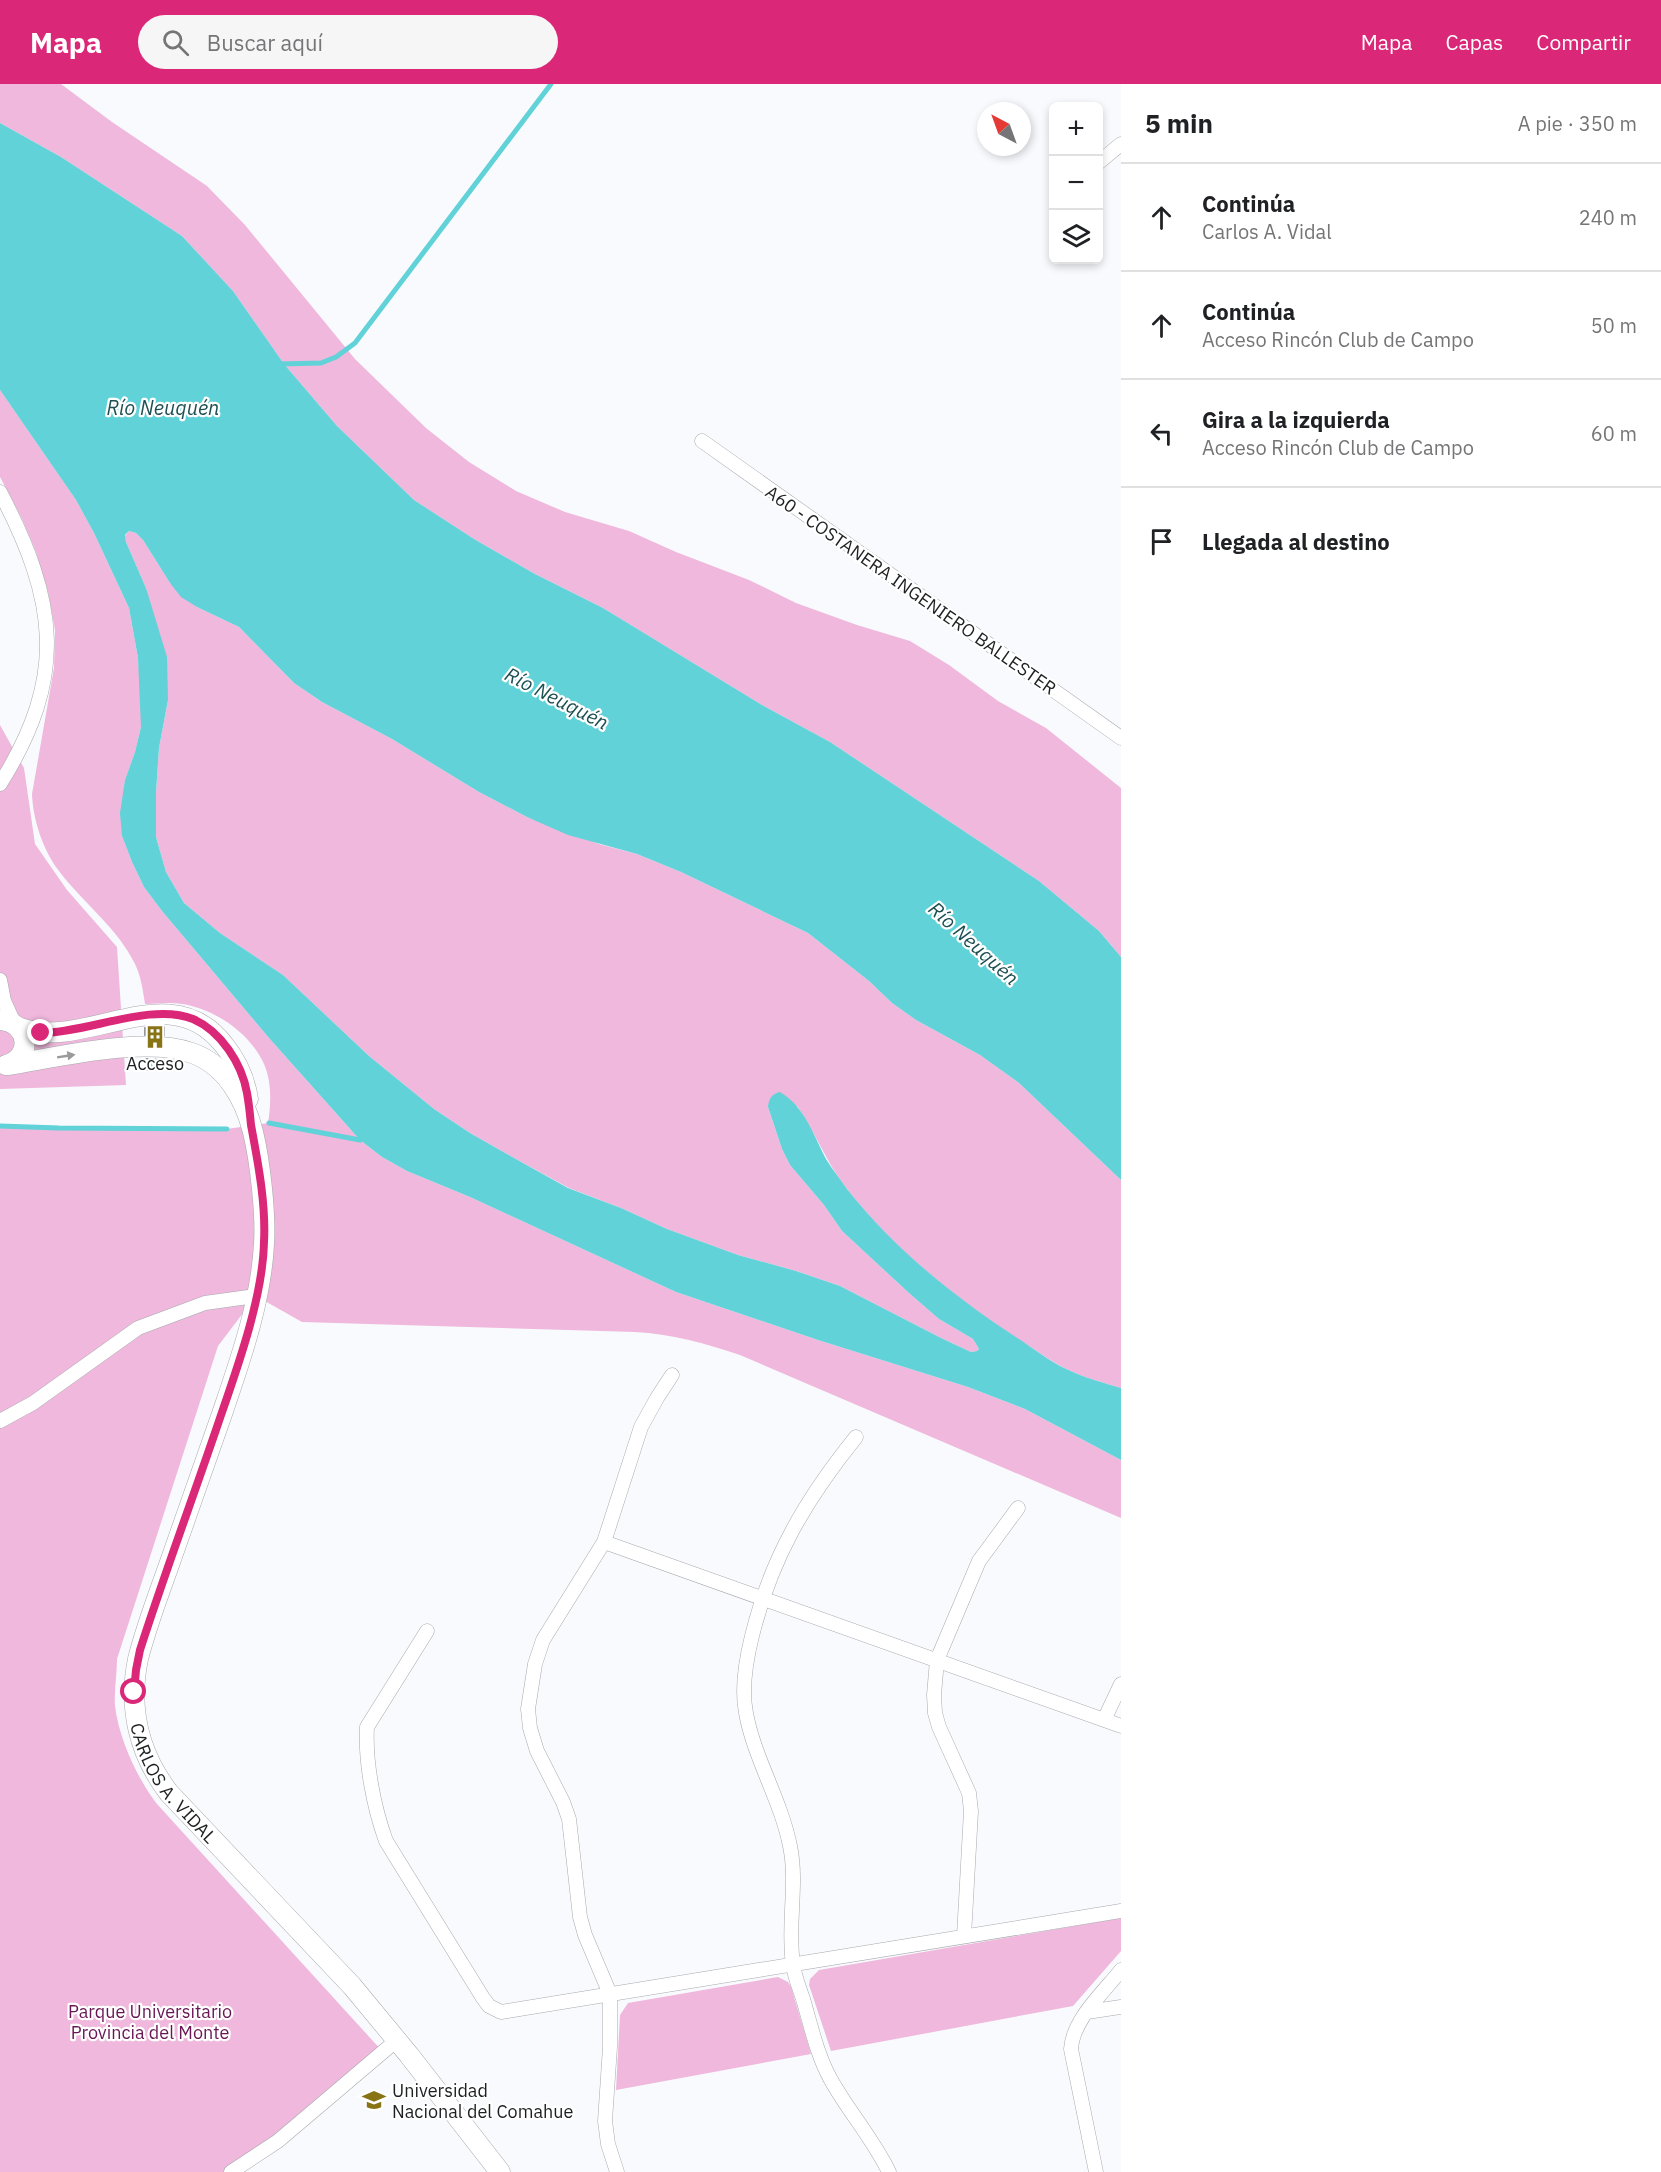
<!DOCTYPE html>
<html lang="es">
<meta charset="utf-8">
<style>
:root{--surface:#fff;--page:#f6f6f6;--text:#202124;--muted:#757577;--line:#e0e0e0;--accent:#db2777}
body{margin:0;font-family:"IBM Plex Sans",sans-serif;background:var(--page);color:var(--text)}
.controls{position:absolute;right:18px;top:18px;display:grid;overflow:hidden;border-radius:9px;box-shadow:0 3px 9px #0003}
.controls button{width:54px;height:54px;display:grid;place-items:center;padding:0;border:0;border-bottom:2px solid var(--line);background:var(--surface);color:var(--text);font:30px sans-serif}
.compass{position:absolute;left:977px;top:18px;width:54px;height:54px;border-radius:50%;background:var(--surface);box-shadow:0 3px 9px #0003;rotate:319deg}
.stop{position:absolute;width:18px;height:18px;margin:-14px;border:4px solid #db2777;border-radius:50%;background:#fff}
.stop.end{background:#db2777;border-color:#fff;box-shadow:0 2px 6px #0008}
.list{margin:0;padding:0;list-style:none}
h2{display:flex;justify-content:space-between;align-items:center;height:78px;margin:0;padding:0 24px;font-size:26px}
h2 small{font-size:20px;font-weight:400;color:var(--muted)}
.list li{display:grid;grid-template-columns:39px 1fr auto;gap:18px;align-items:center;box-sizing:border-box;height:108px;padding:0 24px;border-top:2px solid var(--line)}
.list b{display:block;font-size:22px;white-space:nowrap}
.list p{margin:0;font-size:20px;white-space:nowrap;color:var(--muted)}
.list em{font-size:20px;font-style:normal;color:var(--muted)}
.icon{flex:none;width:33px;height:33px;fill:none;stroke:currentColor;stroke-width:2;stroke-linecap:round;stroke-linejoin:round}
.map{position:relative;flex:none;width:1121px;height:2088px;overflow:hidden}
header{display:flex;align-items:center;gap:36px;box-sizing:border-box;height:84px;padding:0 30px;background:var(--accent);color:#fff}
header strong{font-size:28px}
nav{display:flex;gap:33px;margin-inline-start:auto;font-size:21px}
.search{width:420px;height:54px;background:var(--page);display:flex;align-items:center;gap:15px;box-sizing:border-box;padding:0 21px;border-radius:33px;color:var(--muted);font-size:22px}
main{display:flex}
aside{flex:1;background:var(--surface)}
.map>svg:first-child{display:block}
.green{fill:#efb8dc}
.water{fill:#60d2d8}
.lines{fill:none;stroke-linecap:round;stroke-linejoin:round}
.stream{stroke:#60d2d8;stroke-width:5}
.building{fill:#76c8f6;stroke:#737678;stroke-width:1.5}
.street-casing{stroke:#a7a9ac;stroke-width:15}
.secondary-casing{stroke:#a7a9ac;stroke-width:21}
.street{stroke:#fff;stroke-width:14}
.secondary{stroke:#fff;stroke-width:20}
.oneway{fill:#9a9a9b}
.route{stroke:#db2777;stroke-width:8}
.labels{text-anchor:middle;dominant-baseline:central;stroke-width:4.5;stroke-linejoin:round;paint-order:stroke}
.street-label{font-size:18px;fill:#1e1f20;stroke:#fff}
.poi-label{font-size:18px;fill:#1e1f20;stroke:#fff}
.park-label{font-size:18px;fill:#681754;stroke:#fff}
.water-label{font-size:20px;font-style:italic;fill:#1e5053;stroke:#fff}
</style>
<header>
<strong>Mapa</strong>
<div class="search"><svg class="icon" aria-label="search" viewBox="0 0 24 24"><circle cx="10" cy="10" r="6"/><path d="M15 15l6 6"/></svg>Buscar aquí</div>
<nav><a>Mapa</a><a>Capas</a><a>Compartir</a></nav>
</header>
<main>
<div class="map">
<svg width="1121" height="2088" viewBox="0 0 1121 2088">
<rect width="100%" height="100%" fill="#f9fafe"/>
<path class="green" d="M0 0H61L112 38 207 102 245 141 355 275 426 344 469 378 516 407 565 428 629 447 676 468 749 496 796 519 857 541 910 557 949 581 998 617 1046 644 1121 704V873L1099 847 1039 797 830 658 762 621 603 524 535 490 474 455 414 416 337 342 284 280 233 207 182 152 61 73 0 39Z
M0 306 76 416 94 449 129 524 138 574 141 609V643L135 668 125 696 122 752 132 778 144 803 162 827 269 954 360 1056 382 1073 407 1087 470 1113 676 1208 818 1256 968 1303 1025 1325 1121 1376V1434L740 1271C705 1259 671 1250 635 1248L302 1238 256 1212 218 1262 117 1575C117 1590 114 1607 115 1622 119 1655 137 1694 157 1720L383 1968 231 2088H0V1042L59 1044 227 1045 268 1039C271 1021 272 998 264 980 250 949 215 925 182 920 170 918 157 920 145 920 143 907 141 892 135 880 117 843 83 819 59 787 43 766 33 736 32 710L54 584 55 546 48 508 36 468 22 435 0 393Z
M129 447 136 449 143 456 170 499 197 523 239 543 294 599 322 618 392 655 479 708 527 733 599 760 637 770 681 788 808 849 869 897 892 919 916 936 980 971 1019 999 1121 1096V1304C1105 1299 1088 1295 1073 1288 1054 1280 1036 1266 1018 1255 953 1212 891 1163 844 1101 825 1076 815 1047 797 1022L768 1023 782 1065 790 1081 824 1121 842 1147 909 1209 939 1235 973 1255 979 1265 977 1267 971 1268 941 1254 840 1202 796 1187 738 1171 667 1145 621 1124 569 1104 514 1074 470 1049 434 1025 369 972 283 891 220 849 184 819 166 788 156 753V709L159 664 168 616 146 504 126 458 125 452Z
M0 641 24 684 35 760 67 806 117 863 126 1001 0 1005Z
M1121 1834V1867L1073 1922 831 1967 809 1901 810 1895 819 1886Z
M778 1893 788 1898 791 1903 811 1970 616 2006 620 1931 628 1919Z"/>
<path class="water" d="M0 39 61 73 182 152 233 207 284 280 337 342 414 416 474 455 535 490 603 524 762 621 830 658 1039 797 1099 847 1121 873V1096L1019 999 980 971 916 936 892 919 869 897 808 849 681 788 637 770 568 751 527 733 479 708 392 655 322 618 294 599 239 543 197 523 181 513 170 499 143 456 136 449 129 447 125 451 126 458 146 504 167 573 168 616 159 664 156 709V753L166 788 184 819 220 849 283 891 369 972 434 1025 470 1049 514 1074 568 1104 621 1124 667 1145 738 1171 796 1187 840 1202 941 1254 971 1268 977 1267 979 1265 973 1255 939 1235 909 1209 842 1147 824 1121 790 1081 782 1065 768 1023C769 1014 772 1010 780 1008 805 1023 813 1050 826 1075 832 1085 840 1095 847 1105 895 1166 957 1215 1022 1257 1038 1268 1055 1281 1073 1288 1088 1295 1105 1299 1121 1304V1376L1025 1325 968 1303 818 1256 676 1208 470 1113 407 1087 382 1073 360 1056 269 954 162 827 144 803 132 778 122 752 120 729 125 696 135 668 141 643 138 574 129 524 94 449 76 416 0 306Z"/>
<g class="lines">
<path class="stream" d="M279 280 321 279 336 273 355 259 551 0
M269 1039 360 1056
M0 1042 59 1044 227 1045"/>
</g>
<path class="building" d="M154 943H164V952L145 951V944Z
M146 975 164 976 165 985 146 986Z"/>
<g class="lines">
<g class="street-casing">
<path id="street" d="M1098 79 1121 60
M702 357 1121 654
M0 408C57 517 68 592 0 700
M0 896 4 917 14 939
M0 1337 33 1319 138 1244 205 1219 256 1212
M856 1353C806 1415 771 1474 752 1552 746 1576 741 1604 746 1629 754 1674 781 1716 790 1762 798 1800 787 1841 793 1880 794 1891 799 1903 803 1915 811 1942 817 1971 831 1996 849 2028 873 2055 889 2088
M604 1458 1121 1642
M427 1547 367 1643C365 1679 374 1724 386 1757L483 1914 489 1922 501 1928 1121 1827
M1104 1636 1121 1600
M964 1852 971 1727 969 1709 939 1643 935 1629 934 1611 937 1576 979 1477 1018 1424
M1087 1928 1121 1923
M231 2088 278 2057 397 1956
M617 2088 608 2060 605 2037 610 1963V1910L585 1851 580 1833 569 1735 563 1718 537 1667 530 1644 528 1625 535 1580 543 1556 604 1458 641 1343 657 1314 672 1291
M1096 2088 1071 1965C1073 1935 1103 1909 1121 1886"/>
</g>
<g class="secondary-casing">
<g id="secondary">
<path d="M0 936C29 938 34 973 6 981"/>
<path d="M20 944C88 967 169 890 224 961 237 977 245 995 248 1015"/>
<path id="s1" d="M9 981C58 973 145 952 192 969 226 981 245 1015 253 1048 260 1077 266 1130 264 1160 261 1217 241 1274 223 1327 205 1378 187 1429 169 1481 158 1512 146 1543 138 1575 128 1624 139 1670 169 1709L352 1902 409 1971 500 2088"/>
</g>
</g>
<use href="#street" class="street"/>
<use href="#secondary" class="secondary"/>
</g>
<defs><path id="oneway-solid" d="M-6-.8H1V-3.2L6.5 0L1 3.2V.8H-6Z" transform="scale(1.5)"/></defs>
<use class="oneway" href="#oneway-solid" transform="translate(66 972) rotate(-9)"/>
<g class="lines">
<path class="route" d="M41 949C87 949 151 918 193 935 221 947 242 980 247 1009 249 1020 250 1030 251 1041 258 1079 266 1119 264 1158 263 1212 238 1282 220 1334 194 1411 165 1488 140 1566L136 1586 134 1608"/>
</g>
<defs>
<g id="building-bare" transform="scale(1.8)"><path d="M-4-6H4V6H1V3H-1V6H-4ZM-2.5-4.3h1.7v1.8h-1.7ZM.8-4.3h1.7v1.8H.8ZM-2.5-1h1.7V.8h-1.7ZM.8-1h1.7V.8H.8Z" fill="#887315" stroke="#fff" stroke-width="2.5" paint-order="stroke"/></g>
<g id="university-bare" transform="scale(1.8)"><path d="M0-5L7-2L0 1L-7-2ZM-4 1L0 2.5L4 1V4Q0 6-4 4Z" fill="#887315" stroke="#fff" stroke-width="2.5" paint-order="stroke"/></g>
</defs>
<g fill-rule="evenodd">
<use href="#building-bare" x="155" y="953"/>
<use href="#university-bare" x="374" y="2016"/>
</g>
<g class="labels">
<g class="street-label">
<text transform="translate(911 506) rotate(35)">A60 - COSTANERA INGENIERO BALLESTER</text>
<text stroke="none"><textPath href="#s1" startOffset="972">CARLOS A. VIDAL</textPath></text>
</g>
<g class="poi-label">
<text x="155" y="979">Acceso</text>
<text x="392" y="2006" text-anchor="start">Universidad<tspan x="392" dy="21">Nacional del Comahue</tspan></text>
</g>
<g class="park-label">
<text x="150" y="1927">Parque Universitario<tspan x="150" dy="21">Provincia del Monte</tspan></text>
</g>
<g class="water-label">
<text x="163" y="323">Río Neuquén</text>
<text transform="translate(557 614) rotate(27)">Río Neuquén</text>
<text transform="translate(974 859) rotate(42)">Río Neuquén</text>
</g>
</g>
</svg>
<div class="controls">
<button>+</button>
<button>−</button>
<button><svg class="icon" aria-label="layers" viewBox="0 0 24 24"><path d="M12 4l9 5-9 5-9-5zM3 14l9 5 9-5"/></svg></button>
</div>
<svg class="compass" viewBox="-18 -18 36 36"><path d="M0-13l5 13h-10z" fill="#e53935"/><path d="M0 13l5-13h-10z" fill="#757577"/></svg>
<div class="stop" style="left:134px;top:1608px"></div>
<div class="stop end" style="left:41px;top:949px"></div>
</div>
<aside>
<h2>5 min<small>A pie · 350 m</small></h2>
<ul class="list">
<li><svg class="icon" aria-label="ahead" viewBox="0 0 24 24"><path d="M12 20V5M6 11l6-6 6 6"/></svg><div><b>Continúa</b><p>Carlos A. Vidal</p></div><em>240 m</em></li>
<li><svg class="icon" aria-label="ahead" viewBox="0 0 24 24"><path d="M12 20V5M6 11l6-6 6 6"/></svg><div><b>Continúa</b><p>Acceso Rincón Club de Campo</p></div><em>50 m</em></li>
<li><svg class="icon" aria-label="left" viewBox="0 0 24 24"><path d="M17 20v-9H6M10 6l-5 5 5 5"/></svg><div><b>Gira a la izquierda</b><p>Acceso Rincón Club de Campo</p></div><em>60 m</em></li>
<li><svg class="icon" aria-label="arrive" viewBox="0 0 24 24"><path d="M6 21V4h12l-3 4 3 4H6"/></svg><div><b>Llegada al destino</b></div></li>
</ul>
</aside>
</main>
